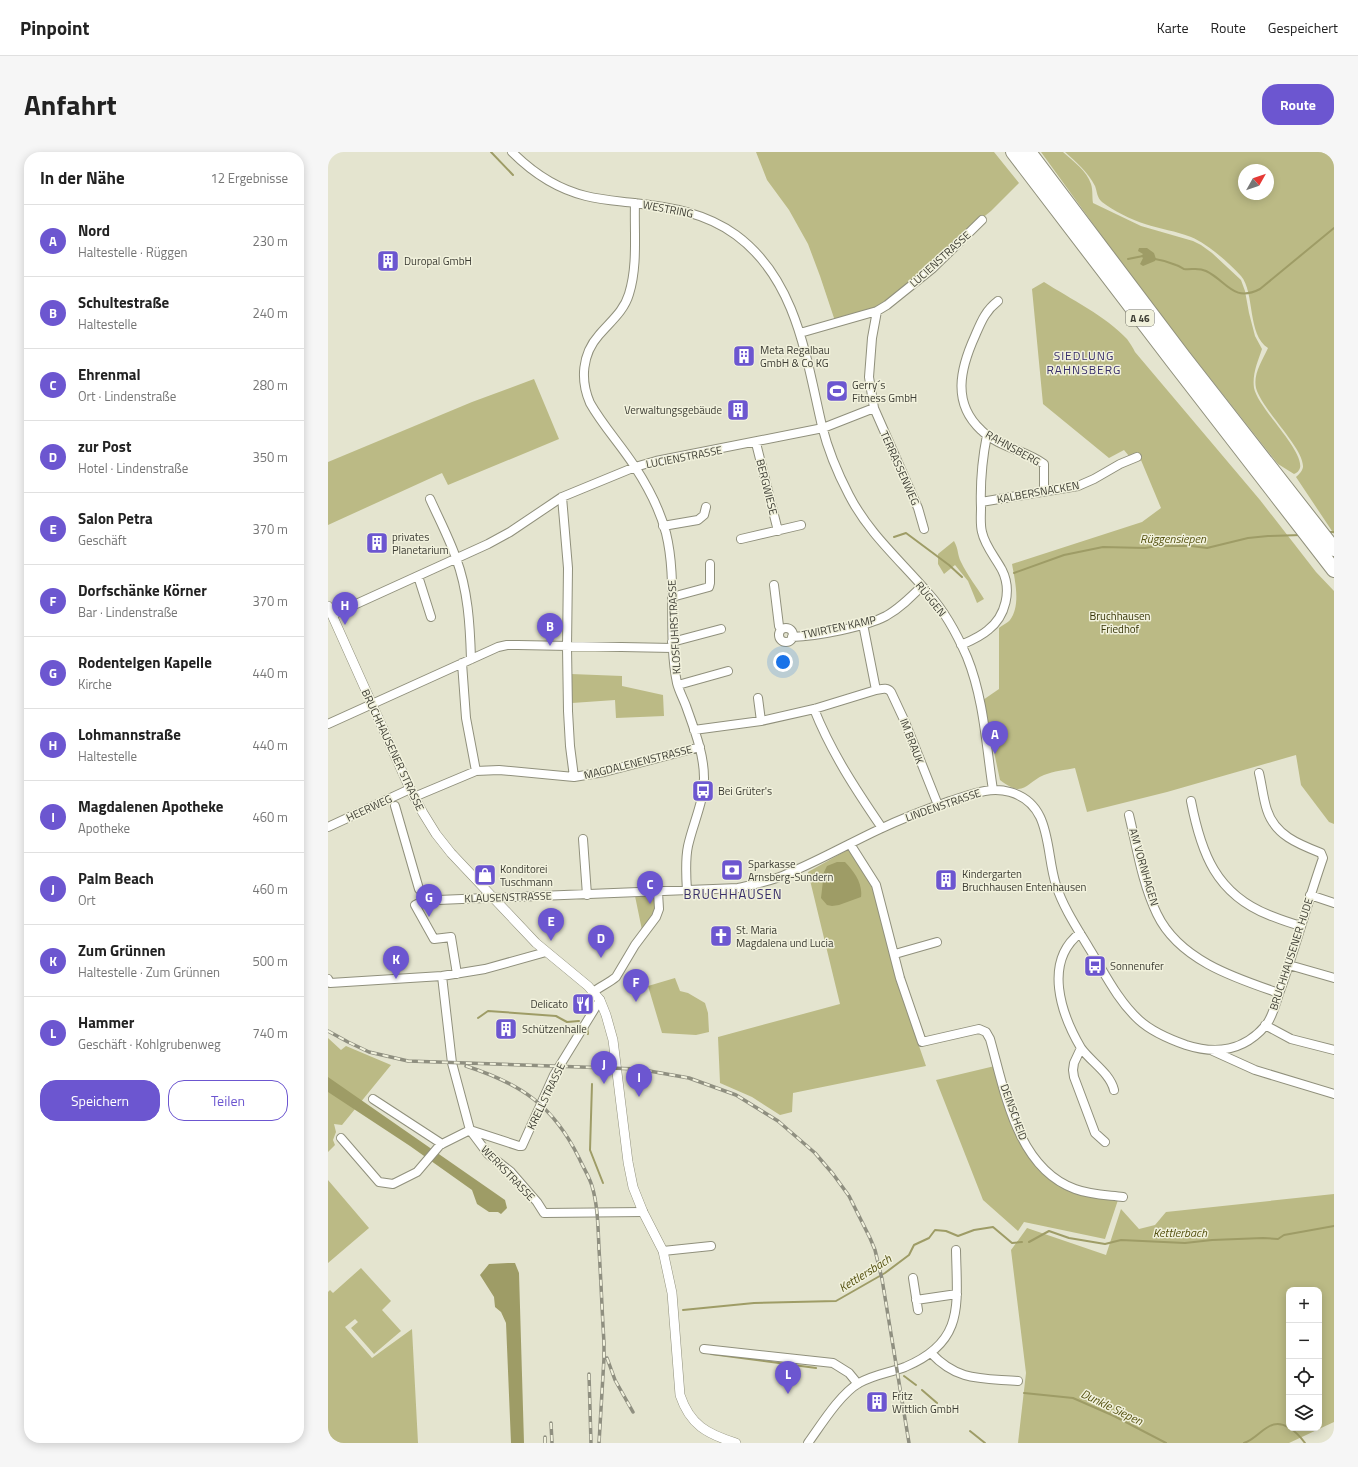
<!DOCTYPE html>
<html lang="de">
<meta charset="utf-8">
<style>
:root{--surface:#fff;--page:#f6f6f6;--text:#222;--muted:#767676;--line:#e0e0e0;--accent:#6c56d0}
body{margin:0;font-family:"Titillium Web",sans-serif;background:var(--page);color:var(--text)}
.controls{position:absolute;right:12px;bottom:12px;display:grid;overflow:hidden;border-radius:8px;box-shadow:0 2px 10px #0003}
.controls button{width:36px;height:36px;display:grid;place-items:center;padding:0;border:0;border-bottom:1px solid var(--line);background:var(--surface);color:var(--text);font:20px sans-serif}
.compass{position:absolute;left:910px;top:12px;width:36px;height:36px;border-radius:50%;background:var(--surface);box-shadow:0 2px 10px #0003;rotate:50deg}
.you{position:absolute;left:455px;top:510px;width:14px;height:14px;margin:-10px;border:3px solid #fff;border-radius:50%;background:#1a73e8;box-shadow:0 0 0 6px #1a73e833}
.badge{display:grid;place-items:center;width:26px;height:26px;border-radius:50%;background:var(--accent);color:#fff;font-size:13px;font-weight:700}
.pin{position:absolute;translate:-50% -33px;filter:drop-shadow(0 1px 2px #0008)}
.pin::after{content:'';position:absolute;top:21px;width:14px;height:12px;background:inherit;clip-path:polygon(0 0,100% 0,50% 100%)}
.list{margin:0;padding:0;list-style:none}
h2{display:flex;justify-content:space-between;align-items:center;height:52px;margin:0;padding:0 16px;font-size:17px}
h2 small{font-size:13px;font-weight:400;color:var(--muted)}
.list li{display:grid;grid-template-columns:26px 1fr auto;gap:12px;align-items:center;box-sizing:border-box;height:72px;padding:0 16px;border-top:1px solid var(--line)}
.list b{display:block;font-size:15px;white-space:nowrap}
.list p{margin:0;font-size:13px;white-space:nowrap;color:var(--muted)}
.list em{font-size:13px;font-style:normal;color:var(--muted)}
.actions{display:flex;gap:8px;padding:12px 16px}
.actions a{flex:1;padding:9px 0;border:1px solid var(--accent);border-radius:16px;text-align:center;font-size:14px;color:var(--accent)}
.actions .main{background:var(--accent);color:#fff}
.icon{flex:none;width:22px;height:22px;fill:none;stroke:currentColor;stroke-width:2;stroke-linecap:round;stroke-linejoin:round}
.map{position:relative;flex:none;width:1006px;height:1291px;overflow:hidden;border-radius:16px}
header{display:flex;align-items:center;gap:24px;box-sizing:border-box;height:56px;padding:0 20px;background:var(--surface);border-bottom:1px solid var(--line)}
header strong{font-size:19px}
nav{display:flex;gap:22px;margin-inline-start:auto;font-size:14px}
.intro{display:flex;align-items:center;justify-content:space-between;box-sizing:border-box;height:96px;padding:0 24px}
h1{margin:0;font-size:28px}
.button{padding:10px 18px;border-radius:16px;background:var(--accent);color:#fff;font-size:14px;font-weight:700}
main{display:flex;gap:24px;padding:0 24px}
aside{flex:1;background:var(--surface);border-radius:16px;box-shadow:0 2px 10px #0003}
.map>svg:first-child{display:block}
.green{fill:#bbba85;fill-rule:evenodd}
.water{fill:#9e9c66}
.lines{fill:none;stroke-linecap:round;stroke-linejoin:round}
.stream{stroke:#9e9c66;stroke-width:2}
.minor-casing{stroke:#90907c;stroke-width:10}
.tertiary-casing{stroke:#90907c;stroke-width:10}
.motorway-casing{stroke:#90907c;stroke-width:16}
.minor{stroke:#fff;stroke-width:8}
.tertiary{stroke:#fff;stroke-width:9}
.motorway{stroke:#fff;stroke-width:14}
.rail-casing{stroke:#8f8f80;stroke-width:3.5}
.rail{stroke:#f1f1dc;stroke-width:2;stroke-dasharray:6;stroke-linecap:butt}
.labels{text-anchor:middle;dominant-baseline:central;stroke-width:3;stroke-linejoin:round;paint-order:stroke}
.shield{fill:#f1f1dc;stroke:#737366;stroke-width:1}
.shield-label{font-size:10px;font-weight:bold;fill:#3d3d34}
.street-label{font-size:11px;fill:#3d3d34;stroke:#f1f1dc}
.poi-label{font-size:11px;fill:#3d3d34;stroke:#f1f1dc;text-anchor:start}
.park-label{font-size:11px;fill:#363406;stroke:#f1f1dc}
.neighbourhood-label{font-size:12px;letter-spacing:1px;fill:#372e69;stroke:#f1f1dc}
.water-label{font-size:12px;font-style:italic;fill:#565312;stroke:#f1f1dc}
.quarter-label{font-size:13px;letter-spacing:1px;fill:#372e69;stroke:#f1f1dc}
</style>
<header>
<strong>Pinpoint</strong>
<nav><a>Karte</a><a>Route</a><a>Gespeichert</a></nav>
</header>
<div class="intro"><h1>Anfahrt</h1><a class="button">Route</a></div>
<main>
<aside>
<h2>In der Nähe<small>12 Ergebnisse</small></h2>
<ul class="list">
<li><span class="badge">A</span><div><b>Nord</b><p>Haltestelle · Rüggen</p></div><em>230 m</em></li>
<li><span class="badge">B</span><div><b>Schultestraße</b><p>Haltestelle</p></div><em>240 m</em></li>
<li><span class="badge">C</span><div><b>Ehrenmal</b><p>Ort · Lindenstraße</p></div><em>280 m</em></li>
<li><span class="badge">D</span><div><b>zur Post</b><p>Hotel · Lindenstraße</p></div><em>350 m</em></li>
<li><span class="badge">E</span><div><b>Salon Petra</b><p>Geschäft</p></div><em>370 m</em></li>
<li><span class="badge">F</span><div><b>Dorfschänke Körner</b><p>Bar · Lindenstraße</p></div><em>370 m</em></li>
<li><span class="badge">G</span><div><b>Rodentelgen Kapelle</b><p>Kirche</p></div><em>440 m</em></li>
<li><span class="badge">H</span><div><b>Lohmannstraße</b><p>Haltestelle</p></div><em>440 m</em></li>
<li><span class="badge">I</span><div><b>Magdalenen Apotheke</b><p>Apotheke</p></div><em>460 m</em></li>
<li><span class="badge">J</span><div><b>Palm Beach</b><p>Ort</p></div><em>460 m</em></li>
<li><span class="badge">K</span><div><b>Zum Grünnen</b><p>Haltestelle · Zum Grünnen</p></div><em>500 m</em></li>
<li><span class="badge">L</span><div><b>Hammer</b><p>Geschäft · Kohlgrubenweg</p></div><em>740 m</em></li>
</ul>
<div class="actions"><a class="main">Speichern</a><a>Teilen</a></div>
</aside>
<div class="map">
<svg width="1006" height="1291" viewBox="0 0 1006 1291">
<rect width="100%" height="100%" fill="#e4e4cf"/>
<path class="green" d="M428 0H666L691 31 663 59 653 67 591 125 558 152 507 169 492 124 480 92 461 58 439 28Z
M713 0H735C745 9 759 19 763 32 765 38 764 45 765 51L813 74 865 89 873 93 884 101 913 128 917 139 921 161 927 184 934 197C930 209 924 222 926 236 930 256 976 298 972 316 971 319 969 321 966 322L950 312 818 145Z
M737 0H1006V382L968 325C971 322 974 320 975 315 976 296 934 258 928 236 925 222 934 209 940 196 919 183 927 140 913 124 901 111 880 92 863 85 848 79 832 77 817 72 804 68 784 58 774 50 769 46 769 39 767 34 760 20 748 10 737 0ZM916 18H940V42H916Z
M716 130C741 146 779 165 799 187 802 191 805 196 807 200L932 348 988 420 1006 439V672L1001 670 973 633 968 603 839 640 759 660 747 616C737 618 726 619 716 623 697 631 696 647 672 628L655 548 671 537V476C674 473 680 471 682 468 693 453 687 429 684 412L814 370 833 356 810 301 801 304 796 298 781 306 715 252 704 137Z
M206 227 231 287 120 333 114 321 0 373V310L144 250Z
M626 389C631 398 629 402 633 410 639 423 649 435 656 447L649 451 640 429 627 413 616 422 610 412V402Z
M243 522 294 524V534L335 543 336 564 288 566 287 548 244 551Z
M521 697 551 742 568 828 598 914 465 941 464 960 452 963 424 945 392 931 390 885 512 852 480 720Z
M307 744H327L329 759 314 778Z
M347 826 352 839 360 841 377 851 380 861 381 880 368 883 334 881 320 834Z
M0 886 13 898 18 894 63 913 14 973 6 972 8 980 5 988 7 993 0 1000Z
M671 913 694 982 721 1020 754 1037 792 1042 777 1087 696 1070 690 1079 655 1048 608 928Z
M0 1028 41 1076 0 1111Z
M1006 1042V1270L961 1291H690L698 1221 683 1098 699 1076 778 1103 793 1057 811 1077 827 1073 838 1060ZM961 1138H991V1276H961Z
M33 1116 63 1149 54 1158 73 1179 46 1202 23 1176 30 1170 27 1167 17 1175 44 1206 84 1177 90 1291H0V1140L2 1138 5 1141Z"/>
<path class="water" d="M811 96H819L826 101 828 107 827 109 815 114 812 112 815 106 813 104 815 102 810 99Z
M509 710H517C526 719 535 732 533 745L511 753 504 754 499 753 493 746 496 720 499 714Z
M0 925 177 1048 179 1056 173 1062 170 1060H161L149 1052 144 1038 82 994 0 940Z
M180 1111H187L191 1121 196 1291H183L178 1171 173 1160 167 1155 166 1145 152 1123 161 1112Z"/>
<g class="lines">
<path class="stream" d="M163 0 185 23
M800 107 815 104
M827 107C834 108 841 110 848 113 851 114 854 116 856 117 864 118 870 115 878 119 899 129 905 151 932 137L1006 76
M999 380H1006
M566 385 578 381 621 413 634 425
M686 421 736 403 775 395 817 396 830 394H863L879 396 920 386 940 384 973 383
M150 866 160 859 228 864 239 870 251 869
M259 875 260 882
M264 932 262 998 275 1031
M701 1090 721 1079 741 1086 777 1092 793 1088 857 1091 884 1088 935 1086 950 1087 956 1083 1006 1074
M355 1158 426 1151 508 1149 557 1121 581 1103 586 1093 601 1086 607 1078 618 1079 630 1084 646 1078 665 1075 684 1091 694 1090
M383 1202 488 1216
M576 1224 588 1233
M594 1238 609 1251
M696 1241 745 1246 786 1264 838 1291
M642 1279 657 1291
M916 1291C926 1288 931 1280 940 1275 954 1266 969 1280 977 1291"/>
<g class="minor-casing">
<path id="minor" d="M184 0C205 21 229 37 258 44 274 48 290 49 306 51 343 55 378 61 408 83 469 128 478 206 494 274 500 298 510 322 521 343 541 382 573 409 601 442 617 460 629 482 639 505 656 547 658 593 665 638
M307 51C306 81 310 113 301 142 296 159 283 169 271 183 254 202 252 228 262 251 275 274 293 293 307 315 320 335 332 358 338 381 350 430 339 482 349 531 351 539 355 546 358 554 366 577 376 601 376 626 376 650 365 671 360 694 357 708 358 724 359 739
M670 149C657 159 653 170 647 184 632 217 624 251 653 278 670 295 697 298 716 312V339
M549 159 559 153 605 116 654 68
M472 181 549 159 544 186 541 225 546 256 590 356 596 377
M428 291 450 379
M234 345 240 416 239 495 240 559 242 594 246 625
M102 347C111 367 121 386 128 406 140 438 142 473 143 507
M653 350 750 334 766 327 792 312 809 305
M335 374 370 368 376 363 378 355
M413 387 473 373
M90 424 103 465
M446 433 451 474 453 478
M344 445 381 435 382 431V412
M4 463 160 392 182 380 234 345 307 315 328 309 495 276 546 256
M535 472 548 538
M451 483a7 7 0 1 1 14 0a7 7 0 1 1-14 0Z
M464 485C489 484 537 475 558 464 572 456 583 445 594 434
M344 490 393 477
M633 493C642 489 652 485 660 478 678 464 684 438 674 418 667 405 657 394 654 380 652 372 653 364 653 356 652 330 654 308 659 283
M134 511 138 566 148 619
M350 533 400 519
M430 546 433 569
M486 557C503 600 528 638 554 676
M0 572 170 495 179 493H190L345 496
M366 578 433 569 486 557 548 538C554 537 559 535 563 540L577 570 610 653
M86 645 148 619 171 618 246 625 276 620 372 595
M863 649C873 701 888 742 941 763 951 767 962 771 973 774
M67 654 91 737 101 746 110 748 410 736C428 732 445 729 461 721 492 708 522 691 552 677 575 666 599 657 622 649 642 643 661 634 682 640 725 652 717 700 728 733 735 755 749 776 761 796 776 820 790 849 811 868 824 880 841 887 858 893 889 903 916 899 938 873 946 863 948 848 953 836 968 793 980 749 995 706L993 701C970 692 947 683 939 658 935 646 934 633 931 621
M801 663C809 696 814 731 829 762 851 808 907 826 951 841
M0 675 82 637
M255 687 259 743
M522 692 548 733 572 826 594 890 651 877 658 880 662 887C677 940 689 1016 747 1037 763 1043 779 1043 795 1045
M982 743 1006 751
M101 746 87 753 106 787 123 785 129 822
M752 781C715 810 733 862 753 896L746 911 745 918 746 925 767 981 777 990
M567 802 609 790
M961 813 1006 826
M114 824 124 911 142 978 160 1002 183 1020 209 1050 216 1061 315 1060
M0 827 2 831 114 824 157 817 218 800
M265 840C273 834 281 831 288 825L307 793 328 765 331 757 330 740
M937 873 963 887 1006 898
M753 896C763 910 782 921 786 938
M885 899 927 918 1006 942
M45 947 114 992
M142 978 191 994H194L226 923 272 848
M13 986 51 1030 65 1032 89 1020 112 993 142 978
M335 1099 383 1094
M585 1126 590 1158
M588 1148 629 1142
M376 1197 505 1211 521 1221 530 1232
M603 1201C630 1230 654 1226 690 1229
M480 1291C493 1273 512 1242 531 1231 547 1222 561 1221 577 1215 637 1190 629 1153 628 1098"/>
</g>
<g class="tertiary-casing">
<path id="tertiary" d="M0 454 82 637 95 661 108 682 123 701 208 791 260 834 272 848 278 863 285 888 300 1010 305 1035 315 1060 335 1099 344 1141 352 1243C362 1273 379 1282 408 1291"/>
</g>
<g class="motorway-casing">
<path id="motorway" d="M685 0 846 211 1006 418
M701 0 855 204 1006 397"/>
</g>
<use href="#minor" class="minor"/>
<use href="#tertiary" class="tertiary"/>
<use href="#motorway" class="motorway"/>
<g class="rail-casing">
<path id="rail" d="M0 879 20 890 41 900 80 909 310 917 361 926 408 943 450 969 487 1001 505 1022 521 1044 542 1086 547 1098 554 1127 581 1291
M138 914C193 932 225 953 251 1006 255 1015 261 1024 264 1034 270 1054 270 1076 271 1097 273 1128 274 1159 276 1191V1206L271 1291
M279 1206 287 1228 305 1260
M261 1222 263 1291
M223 1271 224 1291
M217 1285V1291"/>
</g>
<use href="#rail" class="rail"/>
</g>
<defs>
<g id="building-square" transform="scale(1.15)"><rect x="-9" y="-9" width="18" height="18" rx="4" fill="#6c56d0" stroke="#f1f1dc"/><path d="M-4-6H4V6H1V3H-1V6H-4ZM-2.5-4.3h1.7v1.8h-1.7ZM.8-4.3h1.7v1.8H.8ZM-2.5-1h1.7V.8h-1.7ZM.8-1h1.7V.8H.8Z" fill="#fff"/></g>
<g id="stadium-square" transform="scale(1.15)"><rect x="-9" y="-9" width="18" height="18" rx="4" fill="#6c56d0" stroke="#f1f1dc"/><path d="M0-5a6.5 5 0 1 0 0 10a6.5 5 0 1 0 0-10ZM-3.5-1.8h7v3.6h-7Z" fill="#fff"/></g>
<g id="bus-square" transform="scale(1.15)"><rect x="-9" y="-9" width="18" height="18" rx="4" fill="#6c56d0" stroke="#f1f1dc"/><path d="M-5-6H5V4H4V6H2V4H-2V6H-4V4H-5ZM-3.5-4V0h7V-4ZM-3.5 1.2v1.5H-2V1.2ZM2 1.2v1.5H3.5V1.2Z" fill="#fff"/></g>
<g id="bank-square" transform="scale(1.15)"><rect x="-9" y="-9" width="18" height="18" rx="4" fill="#6c56d0" stroke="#f1f1dc"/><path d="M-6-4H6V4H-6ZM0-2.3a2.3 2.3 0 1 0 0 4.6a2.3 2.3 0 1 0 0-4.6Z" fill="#fff"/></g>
<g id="shop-square" transform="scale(1.15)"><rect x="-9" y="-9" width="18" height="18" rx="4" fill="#6c56d0" stroke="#f1f1dc"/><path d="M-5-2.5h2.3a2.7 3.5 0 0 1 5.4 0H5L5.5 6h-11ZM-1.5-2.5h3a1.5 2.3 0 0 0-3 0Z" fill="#fff"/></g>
<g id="church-square" transform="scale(1.15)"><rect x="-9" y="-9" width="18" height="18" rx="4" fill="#6c56d0" stroke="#f1f1dc"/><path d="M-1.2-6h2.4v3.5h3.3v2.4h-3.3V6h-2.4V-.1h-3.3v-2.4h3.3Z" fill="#fff"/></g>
<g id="restaurant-square" transform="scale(1.15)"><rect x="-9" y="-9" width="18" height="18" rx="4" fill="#6c56d0" stroke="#f1f1dc"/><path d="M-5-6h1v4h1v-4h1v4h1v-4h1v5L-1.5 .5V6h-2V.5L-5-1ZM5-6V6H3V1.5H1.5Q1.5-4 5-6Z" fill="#fff"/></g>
</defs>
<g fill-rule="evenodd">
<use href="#building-square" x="60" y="109"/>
<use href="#building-square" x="416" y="204"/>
<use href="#stadium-square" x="509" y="239"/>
<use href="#building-square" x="410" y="258"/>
<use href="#building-square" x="49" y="391"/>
<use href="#bus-square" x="375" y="639"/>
<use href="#bank-square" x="404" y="718"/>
<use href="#shop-square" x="157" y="723"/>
<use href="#building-square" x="618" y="728"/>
<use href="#church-square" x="393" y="784"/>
<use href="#bus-square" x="767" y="814"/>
<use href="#restaurant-square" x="255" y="852"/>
<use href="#building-square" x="178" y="877"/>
<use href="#building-square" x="549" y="1250"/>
</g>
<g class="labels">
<rect class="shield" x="798" y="158" width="28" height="16" rx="3"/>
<g class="shield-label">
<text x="812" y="166">A 46</text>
</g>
<g class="street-label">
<text transform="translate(340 57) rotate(11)">WESTRING</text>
<text transform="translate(612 107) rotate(-42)">LUCIENSTRASSE</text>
<text transform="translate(685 296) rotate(29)">RAHNSBERG</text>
<text transform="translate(356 305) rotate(-11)">LUCIENSTRASSE</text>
<text transform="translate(572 316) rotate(66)">TERRASSENWEG</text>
<text transform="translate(439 335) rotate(76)">BERGWIESE</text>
<text transform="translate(710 340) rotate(-10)">KALBERSNACKEN</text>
<text transform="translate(603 447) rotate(51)">RÜGGEN</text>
<text transform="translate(346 475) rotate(-93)">KLOSFUHRSTRASSE</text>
<text transform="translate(511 475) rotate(-12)">TWIRTEN KAMP</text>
<text transform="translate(584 589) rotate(69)">IM BRAUK</text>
<text transform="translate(65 598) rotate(65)">BRUCHHAUSENER STRASSE</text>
<text transform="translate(310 610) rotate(-14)">MAGDALENENSTRASSE</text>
<text transform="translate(615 653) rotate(-19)">LINDENSTRASSE</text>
<text transform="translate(41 656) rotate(-25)">HEERWEG</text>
<text transform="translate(816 715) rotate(74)">AM VORNHAGEN</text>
<text transform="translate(180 745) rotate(-2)">KLAUSENSTRASSE</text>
<text transform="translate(963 802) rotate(-72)">BRUCHHAUSENER HUDE</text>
<text transform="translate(218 944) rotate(-64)">KRELLSTRASSE</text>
<text transform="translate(686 960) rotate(70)">DEINSCHEID</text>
<text transform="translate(180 1021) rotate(46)">WERKSTRASSE</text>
</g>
<g class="poi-label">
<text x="76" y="109">Duropal GmbH</text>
<text x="432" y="198">Meta Regalbau<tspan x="432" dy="13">GmbH &amp; Co KG</tspan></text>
<text x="524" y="233">Gerry´s<tspan x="524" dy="13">Fitness GmbH</tspan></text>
<text x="394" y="258" text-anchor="end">Verwaltungsgebäude</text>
<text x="64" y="385">privates<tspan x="64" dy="13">Planetarium</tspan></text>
<text x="390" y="639">Bei Grüter's</text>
<text x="420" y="712">Sparkasse<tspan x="420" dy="13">Arnsberg-Sundern</tspan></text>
<text x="172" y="717">Konditorei<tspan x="172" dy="13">Tuschmann</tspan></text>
<text x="634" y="722">Kindergarten<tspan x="634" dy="13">Bruchhausen Entenhausen</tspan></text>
<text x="408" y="778">St. Maria<tspan x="408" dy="13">Magdalena und Lucia</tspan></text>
<text x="782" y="814">Sonnenufer</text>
<text x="240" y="852" text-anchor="end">Delicato</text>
<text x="194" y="877">Schützenhalle</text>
<text x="564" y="1244">Fritz<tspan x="564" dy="13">Wittlich GmbH</tspan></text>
</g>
<g class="park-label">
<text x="792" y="464">Bruchhausen<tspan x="792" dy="13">Friedhof</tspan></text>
</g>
<g class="neighbourhood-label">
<text x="756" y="203">SIEDLUNG<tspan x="756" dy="14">RAHNSBERG</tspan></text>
</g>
<g class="water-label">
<text x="845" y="386">Rüggensiepen</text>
<text x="852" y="1080">Kettlerbach</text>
<text transform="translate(537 1121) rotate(-32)">Kettlersbach</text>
<text transform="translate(784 1255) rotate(26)">Dunkle Siepen</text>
</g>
<g class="quarter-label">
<text x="405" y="742">BRUCHHAUSEN</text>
</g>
</g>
</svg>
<div class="controls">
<button>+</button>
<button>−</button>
<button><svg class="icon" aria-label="locate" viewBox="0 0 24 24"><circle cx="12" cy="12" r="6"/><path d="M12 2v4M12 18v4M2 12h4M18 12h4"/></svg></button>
<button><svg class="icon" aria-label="layers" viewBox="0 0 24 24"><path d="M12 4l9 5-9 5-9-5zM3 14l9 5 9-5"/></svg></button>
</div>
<svg class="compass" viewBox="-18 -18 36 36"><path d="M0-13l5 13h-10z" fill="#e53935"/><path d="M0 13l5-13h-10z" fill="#767676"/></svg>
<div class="you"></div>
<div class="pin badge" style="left:667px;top:602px">A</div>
<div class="pin badge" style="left:222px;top:494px">B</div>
<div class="pin badge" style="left:322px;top:752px">C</div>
<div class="pin badge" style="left:273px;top:806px">D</div>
<div class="pin badge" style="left:223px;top:789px">E</div>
<div class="pin badge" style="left:308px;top:850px">F</div>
<div class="pin badge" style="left:101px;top:765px">G</div>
<div class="pin badge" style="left:17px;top:473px">H</div>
<div class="pin badge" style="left:311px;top:945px">I</div>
<div class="pin badge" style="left:276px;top:932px">J</div>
<div class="pin badge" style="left:68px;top:827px">K</div>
<div class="pin badge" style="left:460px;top:1242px">L</div>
</div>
</main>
